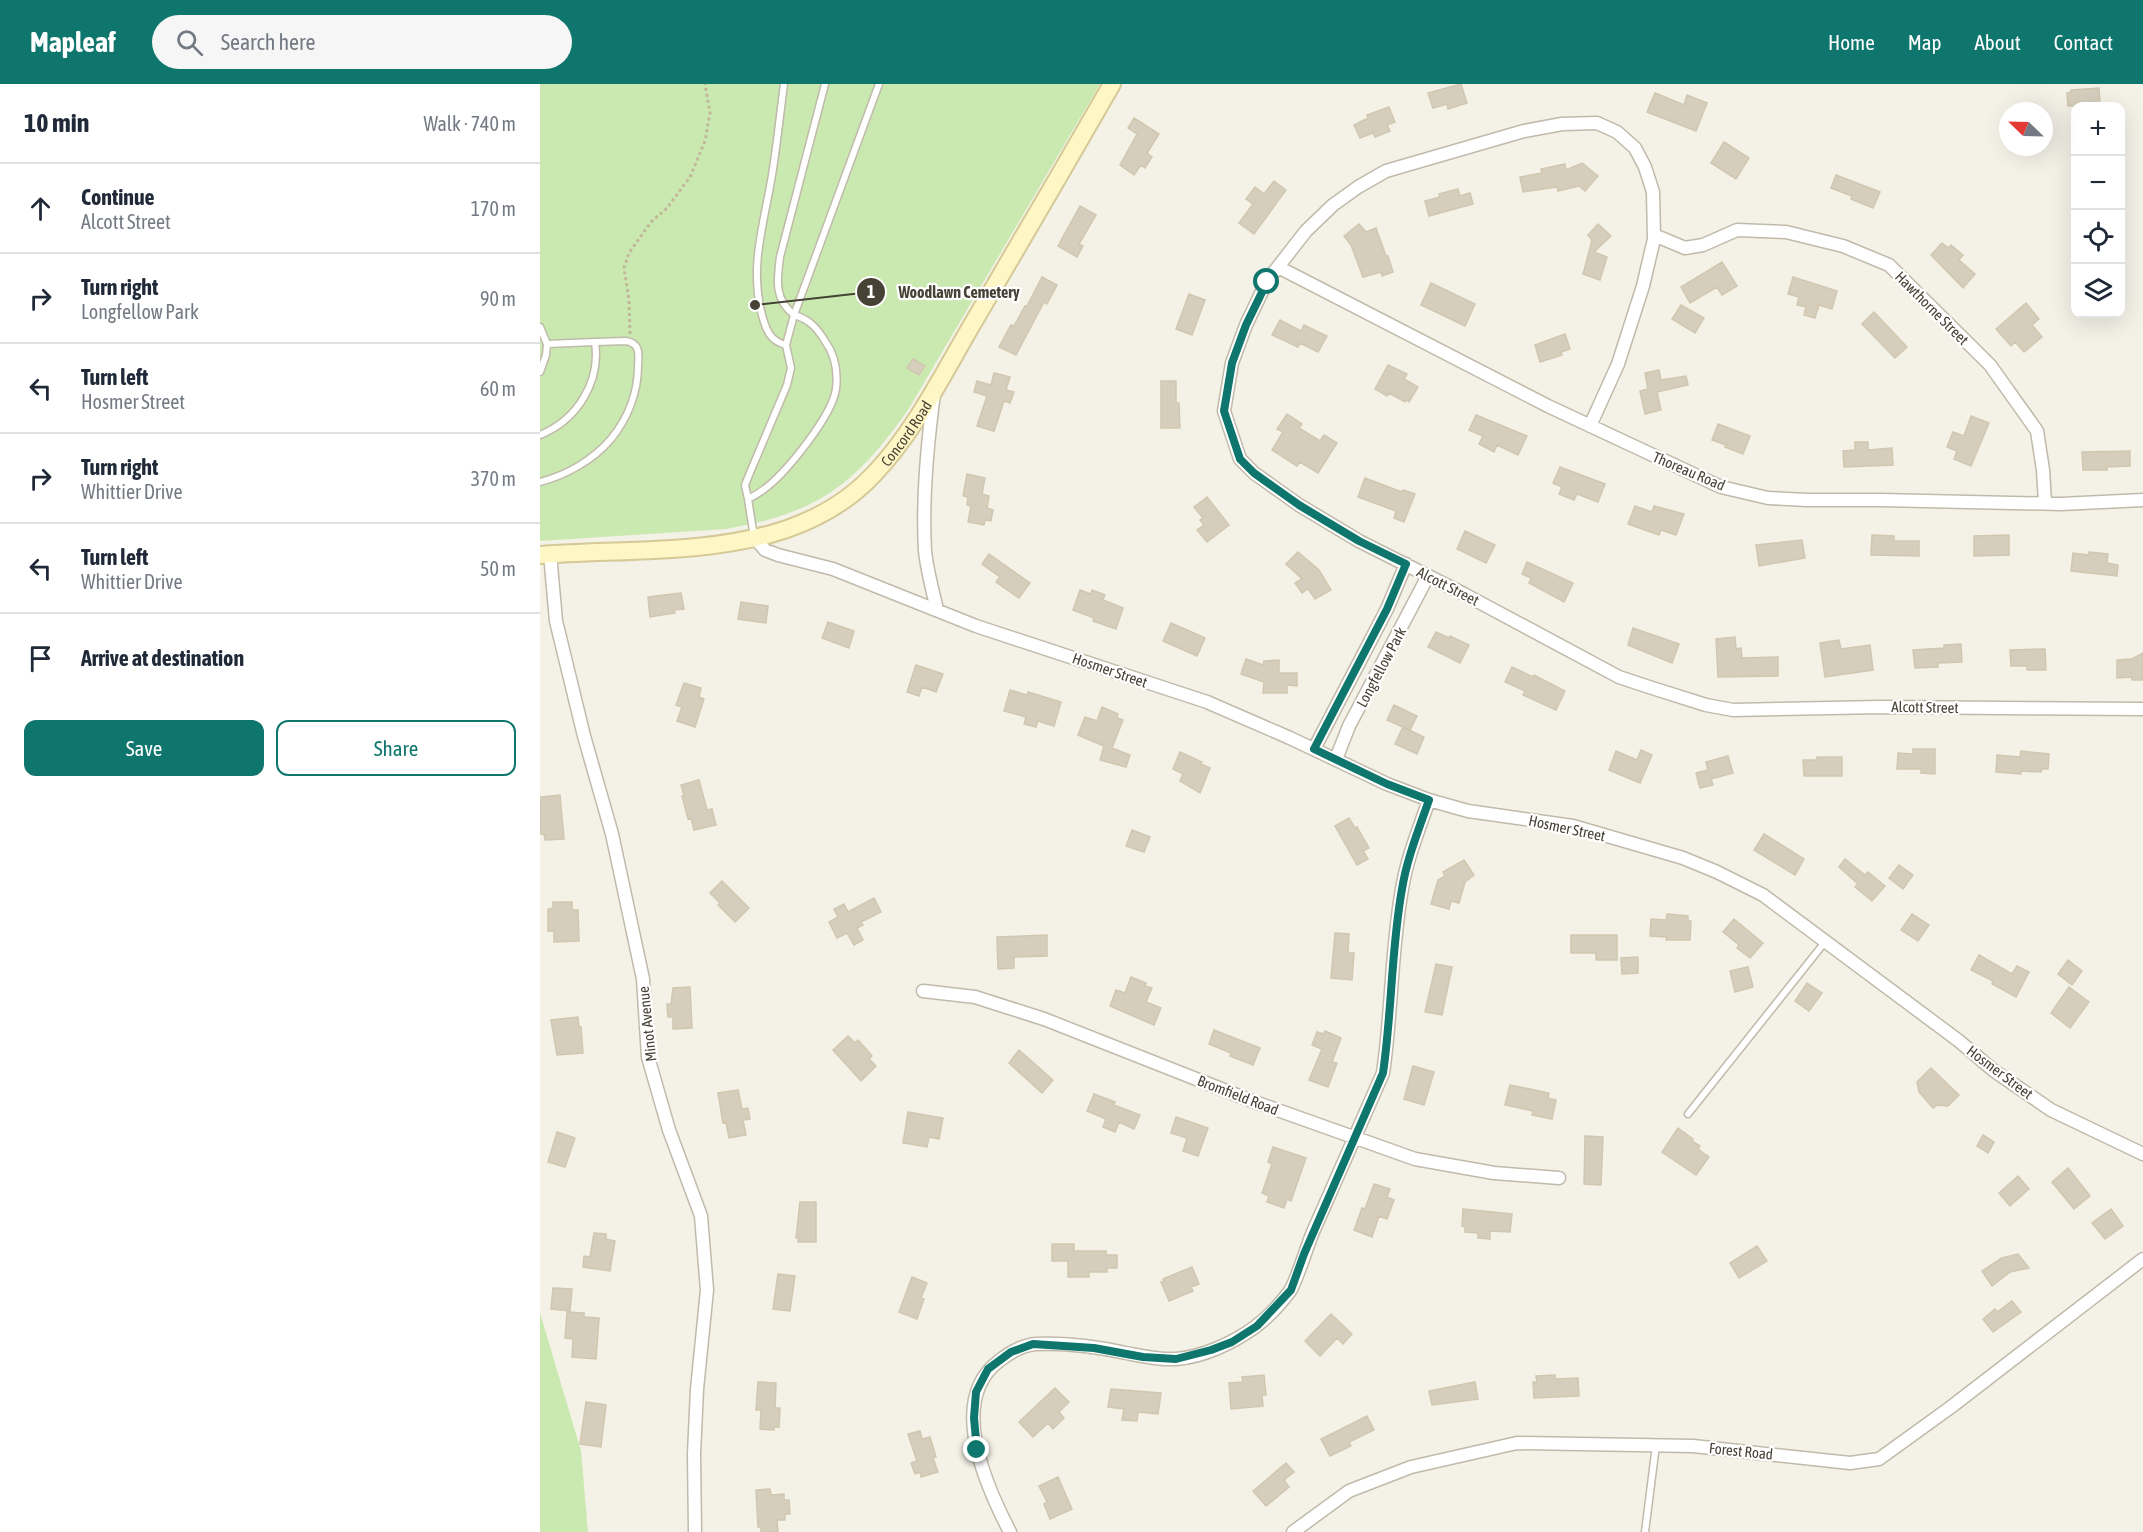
<!DOCTYPE html>
<meta charset="utf-8">
<style>
:root{--surface:#fff;--page:#f6f6f7;--text:#1f2937;--muted:#747a83;--line:#e0e1e3;--accent:#0f766e}
body{margin:0;font-family:"Asap Condensed",sans-serif;background:var(--page);color:var(--text)}
.controls{position:absolute;right:18px;top:18px;display:grid;overflow:hidden;border-radius:12px;box-shadow:0 6px 24px #0002}
.controls button{width:54px;height:54px;display:grid;place-items:center;padding:0;border:0;border-bottom:2px solid var(--line);background:var(--surface);color:var(--text);font:30px sans-serif}
.compass{position:absolute;left:1459px;top:18px;width:54px;height:54px;border-radius:50%;background:var(--surface);box-shadow:0 6px 24px #0002;rotate:293deg}
.stop{position:absolute;width:18px;height:18px;margin:-14px;border:4px solid #0f766e;border-radius:50%;background:#fff}
.stop.end{background:#0f766e;border-color:#fff;box-shadow:0 2px 6px #0008}
.list{margin:0;padding:0;list-style:none}
h2{display:flex;justify-content:space-between;align-items:center;height:78px;margin:0;padding:0 24px;font-size:26px}
h2 small{font-size:20px;font-weight:400;color:var(--muted)}
.list li{display:grid;grid-template-columns:39px 1fr auto;gap:18px;align-items:center;box-sizing:border-box;height:90px;padding:0 24px;border-top:2px solid var(--line)}
.list b{display:block;font-size:22px;white-space:nowrap}
.list p{margin:0;font-size:20px;white-space:nowrap;color:var(--muted)}
.list em{font-size:20px;font-style:normal;color:var(--muted)}
.actions{display:flex;gap:12px;padding:18px 24px}
.actions a{flex:1;padding:14px 0;border:2px solid var(--accent);border-radius:12px;text-align:center;font-size:21px;color:var(--accent)}
.actions .main{background:var(--accent);color:#fff}
.icon{flex:none;width:33px;height:33px;fill:none;stroke:currentColor;stroke-width:2;stroke-linecap:round;stroke-linejoin:round}
.map{position:relative;flex:none;width:1603px;height:1448px;overflow:hidden}
header{display:flex;align-items:center;gap:36px;box-sizing:border-box;height:84px;padding:0 30px;background:var(--accent);color:#fff}
header strong{font-size:28px}
nav{display:flex;gap:33px;margin-inline-start:auto;font-size:21px}
.search{width:420px;height:54px;background:var(--page);display:flex;align-items:center;gap:15px;box-sizing:border-box;padding:0 21px;border-radius:33px;color:var(--muted);font-size:22px}
main{display:flex}
aside{flex:1;background:var(--surface)}
.map>svg:first-child{display:block}
.green{fill:#cae9b0}
.building{fill:#d6cebd;stroke:#d1c7b0;stroke-width:1.5}
.lines{fill:none;stroke-linecap:round;stroke-linejoin:round}
.lane-casing{stroke:#c0baaa;stroke-width:9}
.street-casing{stroke:#c0baaa;stroke-width:15}
.secondary-casing{stroke:#d5c997;stroke-width:20}
.path{stroke:#c2b79b;stroke-width:3;stroke-dasharray:3 3;stroke-linecap:butt}
.lane{stroke:#fff;stroke-width:6}
.street{stroke:#fff;stroke-width:12}
.secondary{stroke:#fff6c6;stroke-width:16}
.route{stroke:#0f766e;stroke-width:8}
.labels{text-anchor:middle;dominant-baseline:central;stroke-width:4.5;stroke-linejoin:round;paint-order:stroke}
.street-label{font-size:15px;fill:#474236;stroke:#fff}
.leader{fill:none;stroke:#474236;stroke-width:2}
.callout-dot{fill:#474236;stroke:#fff;stroke-width:2}
.mark-label{font-size:18px;text-anchor:middle;font-weight:bold;fill:#fff}
.callout-label{font-size:16px;text-anchor:middle;font-weight:bold;fill:#474236;stroke:#fff;stroke-width:4.5;stroke-linejoin:round;paint-order:stroke}
</style>
<header>
<strong>Mapleaf</strong>
<div class="search"><svg class="icon" aria-label="search" viewBox="0 0 24 24"><circle cx="10" cy="10" r="6"/><path d="M15 15l6 6"/></svg>Search here</div>
<nav><a>Home</a><a>Map</a><a>About</a><a>Contact</a></nav>
</header>
<main>
<aside>
<h2>10 min<small>Walk · 740 m</small></h2>
<ul class="list">
<li><svg class="icon" aria-label="ahead" viewBox="0 0 24 24"><path d="M12 20V5M6 11l6-6 6 6"/></svg><div><b>Continue</b><p>Alcott Street</p></div><em>170 m</em></li>
<li><svg class="icon" aria-label="right" viewBox="0 0 24 24"><path d="M7 20v-9h11M14 6l5 5-5 5"/></svg><div><b>Turn right</b><p>Longfellow Park</p></div><em>90 m</em></li>
<li><svg class="icon" aria-label="left" viewBox="0 0 24 24"><path d="M17 20v-9H6M10 6l-5 5 5 5"/></svg><div><b>Turn left</b><p>Hosmer Street</p></div><em>60 m</em></li>
<li><svg class="icon" aria-label="right" viewBox="0 0 24 24"><path d="M7 20v-9h11M14 6l5 5-5 5"/></svg><div><b>Turn right</b><p>Whittier Drive</p></div><em>370 m</em></li>
<li><svg class="icon" aria-label="left" viewBox="0 0 24 24"><path d="M17 20v-9H6M10 6l-5 5 5 5"/></svg><div><b>Turn left</b><p>Whittier Drive</p></div><em>50 m</em></li>
<li><svg class="icon" aria-label="arrive" viewBox="0 0 24 24"><path d="M6 21V4h12l-3 4 3 4H6"/></svg><div><b>Arrive at destination</b></div></li>
</ul>
<div class="actions"><a class="main">Save</a><a>Share</a></div>
</aside>
<div class="map">
<svg width="1603" height="1448" viewBox="0 0 1603 1448">
<rect width="100%" height="100%" fill="#f4f1e7"/>
<path class="green" d="M0 0H560L368 326C315 401 278 429 186 445L0 457Z
M0 1229 41 1367 48 1448H0Z"/>
<path class="building" d="M921 0 927 19 908 25 907 20 893 24 888 9Z
M1559 4 1560 22H1528L1527 9 1531 8V6Z
M1115 9 1144 21 1147 11 1167 19 1156 47 1107 28Z
M849 23 855 38 847 41 850 47 835 53 833 49 820 54 814 41 828 34 827 31Z
M594 34 619 50 607 69 612 73 605 84 601 81 594 91 580 81 597 50 588 44Z
M1184 58 1209 74 1196 95 1171 79Z
M1042 79 1058 92 1045 107 1039 102 1018 107 1017 103 983 108 980 93 1002 89 1001 85 1025 80 1026 86Z
M1296 91 1340 108 1333 124 1311 115 1312 112 1291 104Z
M734 97 746 106 714 150 699 139 713 120 706 115 715 103 724 110Z
M918 105 920 112 930 109 933 120 889 132 885 117 900 113 899 110Z
M540 122 556 131 539 160 543 162 537 173 518 162Z
M819 140 826 148 836 144 846 172H848L853 188 842 192 841 188 823 193 811 161 804 152Z
M1058 140 1071 152 1054 168 1067 173 1060 196 1043 190 1052 156 1048 151Z
M1402 159 1408 164 1411 161 1423 171 1419 176 1435 190 1423 204 1391 171Z
M1182 178 1197 202 1182 211 1177 203 1150 219 1141 203Z
M502 193 517 201 507 220 504 218 476 271 459 263 471 241 474 242 485 222H487Z
M1253 193 1297 207 1292 225 1279 221 1275 234 1264 231 1266 223 1257 221 1259 213 1248 210Z
M891 199 935 220 925 242 881 221Z
M649 210 665 216 652 251 636 245Z
M1486 219 1499 235 1492 241 1502 253 1484 268 1475 258 1471 262 1456 245Z
M1141 221 1164 234 1155 249 1132 235Z
M1334 228 1367 263 1355 274 1322 240Z
M740 236 761 247 764 241 787 252 778 268 760 259 758 263 732 251Z
M1025 250 1030 265 1021 268 1022 271 1000 278 995 261Z
M373 275 385 282 379 291 367 284Z
M848 281 867 290 864 295 878 303 869 318 866 316 865 318 849 309 847 312 835 305Z
M1119 286 1121 296 1146 292 1148 301 1117 308 1121 326 1105 330 1100 307 1108 305 1105 289Z
M454 289 470 293 466 306 474 308 470 319 464 317 454 347 437 342 447 312 434 308 437 297 451 301Z
M621 297H636V319H639L640 344H621Z
M747 330 762 340 759 344 780 357 784 351 797 359 778 389 760 378 757 382 732 366 743 348 737 345Z
M936 331 987 352 978 371 957 361 954 368 939 360 943 352 929 346Z
M1431 332 1449 339 1431 382 1414 375 1417 367 1407 363 1413 348 1424 352Z
M1178 340 1210 352 1203 370 1185 363 1186 361 1172 356Z
M1315 358H1328V366L1352 364 1353 381 1304 383 1303 367 1315 366Z
M1590 367V382L1567 383V386H1543L1542 368Z
M1020 383 1065 400 1058 418 1037 410 1034 416 1019 410 1022 403 1013 399Z
M427 390 445 394 442 410 449 412 447 424 453 426 451 437 445 436 444 441 428 438 431 422 427 421 428 413 423 412Z
M825 394 862 408 863 406 875 410 864 438 854 434 856 427 818 413Z
M667 413 689 441 667 458 657 446 664 441 660 436 663 434 654 423Z
M1095 422 1112 428 1114 422 1144 430 1136 451 1121 446 1119 451 1088 440Z
M925 447 955 461 946 479 917 465Z
M1332 451 1354 452V457H1379V472L1331 471Z
M1469 451V471L1434 472V452Z
M1262 456 1265 474 1219 482 1216 461Z
M758 468 779 486 791 506 775 515 768 505 762 509 755 499 762 495 746 480Z
M1549 468 1568 470 1567 479 1578 481 1577 492 1531 487 1533 469 1549 471Z
M449 470 490 499 479 514 456 498 460 493 442 480Z
M987 478 1033 499 1024 518 989 499 991 494 982 490Z
M540 506 551 510 552 506 565 511 563 516 583 524 576 545 553 537 554 534 533 526Z
M141 509 144 525 134 526 135 529 110 533 108 513Z
M201 518 228 522 226 539 198 535Z
M288 538 314 547 309 564 282 554Z
M631 539 665 554 657 572 623 557Z
M1093 544 1139 560 1132 579 1088 561Z
M896 548 909 554 910 552 929 561 920 579 888 563Z
M1195 553 1196 565 1201 564 1202 574 1238 573V592L1178 593 1176 555Z
M1299 556 1301 565 1330 561 1333 586 1285 593 1280 559Z
M1421 560 1422 578 1398 579V583L1375 584 1373 566 1404 564V561Z
M1505 565 1506 586H1487V582H1471L1470 566Z
M1603 569V596H1592V593L1577 594V576L1592 575Z
M706 575 723 581 724 577 739 576V589H757V602L747 601V609H723L724 598 701 590Z
M376 581 403 590 396 608 382 603 379 612 367 608Z
M972 583 993 593 994 591 1025 607 1016 626 983 611 985 607 965 598Z
M144 599 161 604 159 613 164 615 155 643 137 637 142 623 136 621Z
M470 606 487 611 488 608 521 618 514 642 498 637 496 643 484 640 486 633 464 627Z
M854 621 877 632 870 646 847 636Z
M562 623 578 630 577 634 583 636 572 664 590 671 586 683 560 676 564 662 538 651 545 633 557 637Z
M863 643 884 653 877 670 855 660Z
M1373 665H1395V690L1381 689V685H1357L1358 669 1373 670Z
M1101 666 1112 671 1100 699 1069 686 1076 667 1097 676Z
M1481 667 1509 670 1508 685H1502L1501 688 1481 687V690L1456 688 1457 671 1480 673Z
M640 668 662 678 661 680 670 684 660 709 640 697 643 690 633 685Z
M1188 672 1193 689 1171 695 1173 701 1160 704 1156 689 1168 686 1166 678Z
M1277 673H1302V692H1264L1263 676H1277Z
M159 696 167 726 172 725 176 741 154 746 151 734 148 735 142 712 144 711 141 701Z
M20 711 24 755 5 756 4 750H0V713Z
M809 734 815 744 817 743 829 764 823 767 828 775 817 781 795 742Z
M592 746 610 753 604 768 586 762Z
M1224 750 1264 775 1255 791 1214 766Z
M1305 775 1325 791 1328 788 1345 802 1332 817 1315 803 1318 800 1299 783Z
M924 776 934 791 925 798 919 819 911 817 909 825 891 820 898 796 905 792 903 788Z
M1359 781 1373 791 1363 805 1349 794Z
M182 797 209 824 195 838 178 821 180 819 170 809Z
M334 814 341 828 321 838 323 841 317 844 323 856 314 861 307 849 297 854 289 838 298 833 294 825 304 820 308 828Z
M13 818H32V826H38L39 857 14 858V847H8V825L13 824Z
M1127 830 1148 832V837H1151L1150 856H1126L1127 853 1110 852 1111 835 1126 836Z
M1372 830 1389 841 1378 857 1361 846Z
M1194 835 1223 859 1210 874 1197 864 1199 861 1183 848Z
M795 849 809 850 808 869H814L812 896 791 894Z
M507 851V872L474 873V884L458 885 457 853Z
M1031 851H1077V876H1056V869H1031Z
M1439 871 1472 890 1477 882 1489 888 1476 913 1452 900 1453 897 1431 886Z
M1098 873V889L1082 890 1081 874Z
M1528 876 1542 887 1532 901 1518 890Z
M896 880 912 883 902 931 885 928Z
M1208 883 1213 903 1195 908 1190 887Z
M591 893 606 899 605 902 612 904 606 918 621 924 614 941 570 922 576 906 585 909Z
M1267 899 1282 909 1269 927 1255 917Z
M150 903 152 944 133 945V933H128L127 920H131L133 904Z
M1529 903 1549 918 1530 944 1511 929Z
M38 933 39 943H41L43 969 17 971 11 936Z
M674 946 720 964 713 981 690 972 691 969 669 960Z
M785 947 801 954 792 978 797 979 788 1003 769 996 782 965 772 961 777 948 784 950Z
M308 952 315 959 318 956 327 966 332 972 329 975 336 982 321 997 293 966Z
M479 966 513 996 502 1009 469 979Z
M873 982 894 988 884 1021 864 1015Z
M1391 984 1419 1011 1408 1022 1397 1021 1393 1024 1379 1008 1377 998Z
M970 1001 1009 1009 1008 1014 1016 1016 1012 1035 992 1031 993 1027 965 1021Z
M198 1006 202 1025 208 1024 210 1035 203 1036 206 1051 189 1054 186 1038 183 1039 178 1009Z
M554 1010 575 1018 574 1021 600 1031 594 1045 579 1038 575 1048 563 1043 566 1035 547 1027Z
M368 1028 403 1034 399 1055 389 1053 387 1063 363 1059Z
M636 1033 668 1044 658 1072 643 1067 647 1054 631 1049Z
M1138 1044 1153 1055 1152 1057 1160 1062 1158 1065 1169 1073 1156 1091 1122 1068Z
M17 1048 35 1054 25 1083 8 1078Z
M1443 1051 1454 1058 1448 1069 1437 1062Z
M1045 1052 1063 1053 1061 1101 1044 1100Z
M733 1063 766 1074 751 1117 747 1115 744 1124 727 1118 729 1112 722 1109 732 1080 728 1078Z
M1528 1084 1550 1112 1534 1125 1512 1098Z
M1478 1092 1489 1105 1470 1122 1459 1109Z
M834 1100 850 1105 847 1113 854 1116 847 1135 839 1132 832 1153 814 1146 822 1124 825 1125Z
M260 1118H276V1158H258L259 1154H256Z
M923 1125 972 1130 970 1148 950 1147V1155L938 1154V1149L925 1148V1143L922 1142Z
M1571 1125 1583 1142 1565 1155 1552 1139Z
M54 1149 66 1150V1155L75 1157 70 1187 43 1183 44 1172 50 1173Z
M512 1160H534V1167H566V1171H577V1184H567V1188H549V1193H528V1177H512Z
M1217 1162 1227 1177 1199 1194 1190 1179Z
M1478 1170 1489 1184 1470 1188 1452 1202 1442 1187 1462 1174Z
M652 1183 659 1200 651 1203 653 1207 629 1217 621 1198H624L623 1195Z
M238 1190 255 1192 250 1227 233 1225Z
M372 1193 387 1199 381 1214 384 1215 377 1235 359 1228Z
M13 1204 32 1205 30 1227 11 1225Z
M1472 1217 1481 1228 1453 1248 1443 1235 1455 1225 1457 1228Z
M27 1228 44 1229V1233L59 1234 56 1275 32 1273 33 1255 25 1254Z
M791 1230 812 1250 803 1260 797 1254 780 1272 765 1257Z
M724 1291 726 1311H722L723 1322 691 1325 689 1299 703 1298 702 1293Z
M1015 1291V1295L1038 1294 1039 1312 994 1314 993 1298H997L996 1292Z
M218 1298 236 1299 235 1324H240L239 1343H234V1346L220 1345 221 1326H216Z
M935 1298 938 1315 892 1321 889 1307Z
M515 1304 529 1318 519 1328 524 1334 513 1345 508 1339 493 1353 479 1338Z
M571 1305 621 1309 618 1330 598 1328 597 1337 582 1336 584 1325 568 1323Z
M46 1318 66 1321 61 1363 40 1360Z
M827 1332 834 1346 809 1358 811 1362 790 1372 781 1355Z
M380 1347 382 1355 390 1353 396 1373 393 1374 398 1388 381 1393 380 1388 375 1390 371 1379 377 1377 368 1350Z
M746 1379 754 1388 744 1396 749 1403 726 1422 713 1407Z
M518 1393 532 1425 510 1435 504 1420 507 1418 499 1402Z
M230 1405 231 1411 244 1410V1416H249L250 1430H245V1436H237L238 1448H221V1443H218L216 1406Z"/>
<g class="lines">
<g class="lane-casing">
<path id="lane" d="M244 0C240 30 237 61 232 91 224 140 209 182 222 231 226 246 230 257 246 261
M285 0 240 173C237 196 234 215 254 231L339 0
M0 243 7 260
M0 288 6 271 7 260 55 258C61 298 37 336 0 351
M0 398C27 391 53 376 71 355 88 334 98 308 98 282 99 270 100 259 86 257L55 258
M208 415 205 401 209 391 247 301 251 284 246 261 254 231C269 235 277 244 285 257 295 271 298 288 296 305 292 332 248 386 227 403 221 408 214 412 208 415L214 453
M1148 1030 1285 858
M1105 1448 1116 1361"/>
</g>
<g class="street-casing">
<path id="street" d="M1114 151 1145 164 1163 161 1197 146 1246 148 1303 162 1349 181 1450 281 1497 347 1503 386 1505 419
M738 183 1008 322 1181 403 1228 414 1267 416H1341L1521 420 1603 416
M394 310C387 362 382 415 385 467 387 487 393 507 397 526
M1050 342 1078 280 1103 202 1114 155 1113 108 1105 83 1095 64 1077 48 1057 39 1022 40 984 47 846 87 818 103 793 121 766 147 727 197 706 241 692 279 684 327 700 375 714 389 759 421 819 457 924 510 1079 593 1109 603 1166 621 1193 626 1341 623 1603 625
M215 454 225 466 238 471 293 485 436 542 667 618 750 654 847 700 889 716 928 727 1033 742 1143 774 1177 788 1223 811 1419 957 1453 986 1511 1026 1603 1070
M10 470 16 537 44 652 72 750 103 895 108 973 129 1046 161 1132 167 1206 157 1305 154 1370 155 1448
M774 665 847 525 866 480
M796 675 809 642 888 492
M383 907 435 913 504 935 712 1017 875 1075 954 1089 1019 1094
M470 1448C446 1402 407 1316 459 1277 469 1269 483 1261 496 1260 525 1259 558 1263 586 1269 602 1272 619 1276 636 1275 663 1273 693 1259 715 1243 727 1234 741 1219 750 1207 757 1196 767 1162 773 1148 796 1095 820 1042 843 989 852 928 851 866 862 805 867 774 879 745 889 716
M753 1448 809 1407 871 1383 977 1359 1153 1362 1310 1379 1339 1375 1411 1323 1603 1175"/>
</g>
<g class="secondary-casing">
<g id="secondary">
<path id="s1" d="M0 471C81 465 169 471 247 445 281 433 310 416 334 390 375 347 403 290 433 239 480 159 526 80 572 0"/>
</g>
</g>
<path class="path" d="M90 250 89 216 84 184 89 169 111 138 127 124 150 93 165 57 170 29 165 0"/>
<use href="#lane" class="lane"/>
<use href="#street" class="street"/>
<use href="#secondary" class="secondary"/>
</g>
<g class="lines">
<path class="route" d="M437 1366 434 1334 436 1308 448 1285 471 1268 493 1260 554 1264 603 1273 636 1275 671 1266 692 1258 717 1242 751 1206 764 1170 843 989C852 928 851 866 862 805 867 774 879 745 889 716L847 700 774 665 847 525 866 480 819 457 759 421 714 389 700 375 684 327 692 279 706 241 727 198"/>
</g>
<g class="labels">
<g class="street-label">
<text transform="translate(1392 224) rotate(45)">Hawthorne Street</text>
<text stroke="none"><textPath href="#s1" startOffset="405">Concord Road</textPath></text>
<text transform="translate(1149 387) rotate(23)">Thoreau Road</text>
<text transform="translate(908 502) rotate(27)">Alcott Street</text>
<text transform="translate(841 583) rotate(-62)">Longfellow Park</text>
<text transform="translate(570 586) rotate(19)">Hosmer Street</text>
<text transform="translate(1385 623) rotate(1)">Alcott Street</text>
<text transform="translate(1027 744) rotate(12)">Hosmer Street</text>
<text transform="translate(107 940) rotate(-96)">Minot Avenue</text>
<text transform="translate(1460 988) rotate(37)">Hosmer Street</text>
<text transform="translate(698 1011) rotate(21)">Bromfield Road</text>
<text transform="translate(1201 1367) rotate(6)">Forest Road</text>
</g>
</g>
<path class="leader" d="M215 221L331 208"/>
<g class="callout-dot">
<circle cx="215" cy="221" r="6"/>
<circle cx="331" cy="208" r="15"/>
</g>
<g class="mark-label">
<text x="331" y="214">1</text>
</g>
<g class="callout-label">
<text x="419" y="214">Woodlawn Cemetery</text>
</g>
</svg>
<div class="controls">
<button>+</button>
<button>−</button>
<button><svg class="icon" aria-label="locate" viewBox="0 0 24 24"><circle cx="12" cy="12" r="6"/><path d="M12 2v4M12 18v4M2 12h4M18 12h4"/></svg></button>
<button><svg class="icon" aria-label="layers" viewBox="0 0 24 24"><path d="M12 4l9 5-9 5-9-5zM3 14l9 5 9-5"/></svg></button>
</div>
<svg class="compass" viewBox="-18 -18 36 36"><path d="M0-13l5 13h-10z" fill="#e53935"/><path d="M0 13l5-13h-10z" fill="#747a83"/></svg>
<div class="stop" style="left:727px;top:198px"></div>
<div class="stop end" style="left:437px;top:1366px"></div>
</div>
</main>
